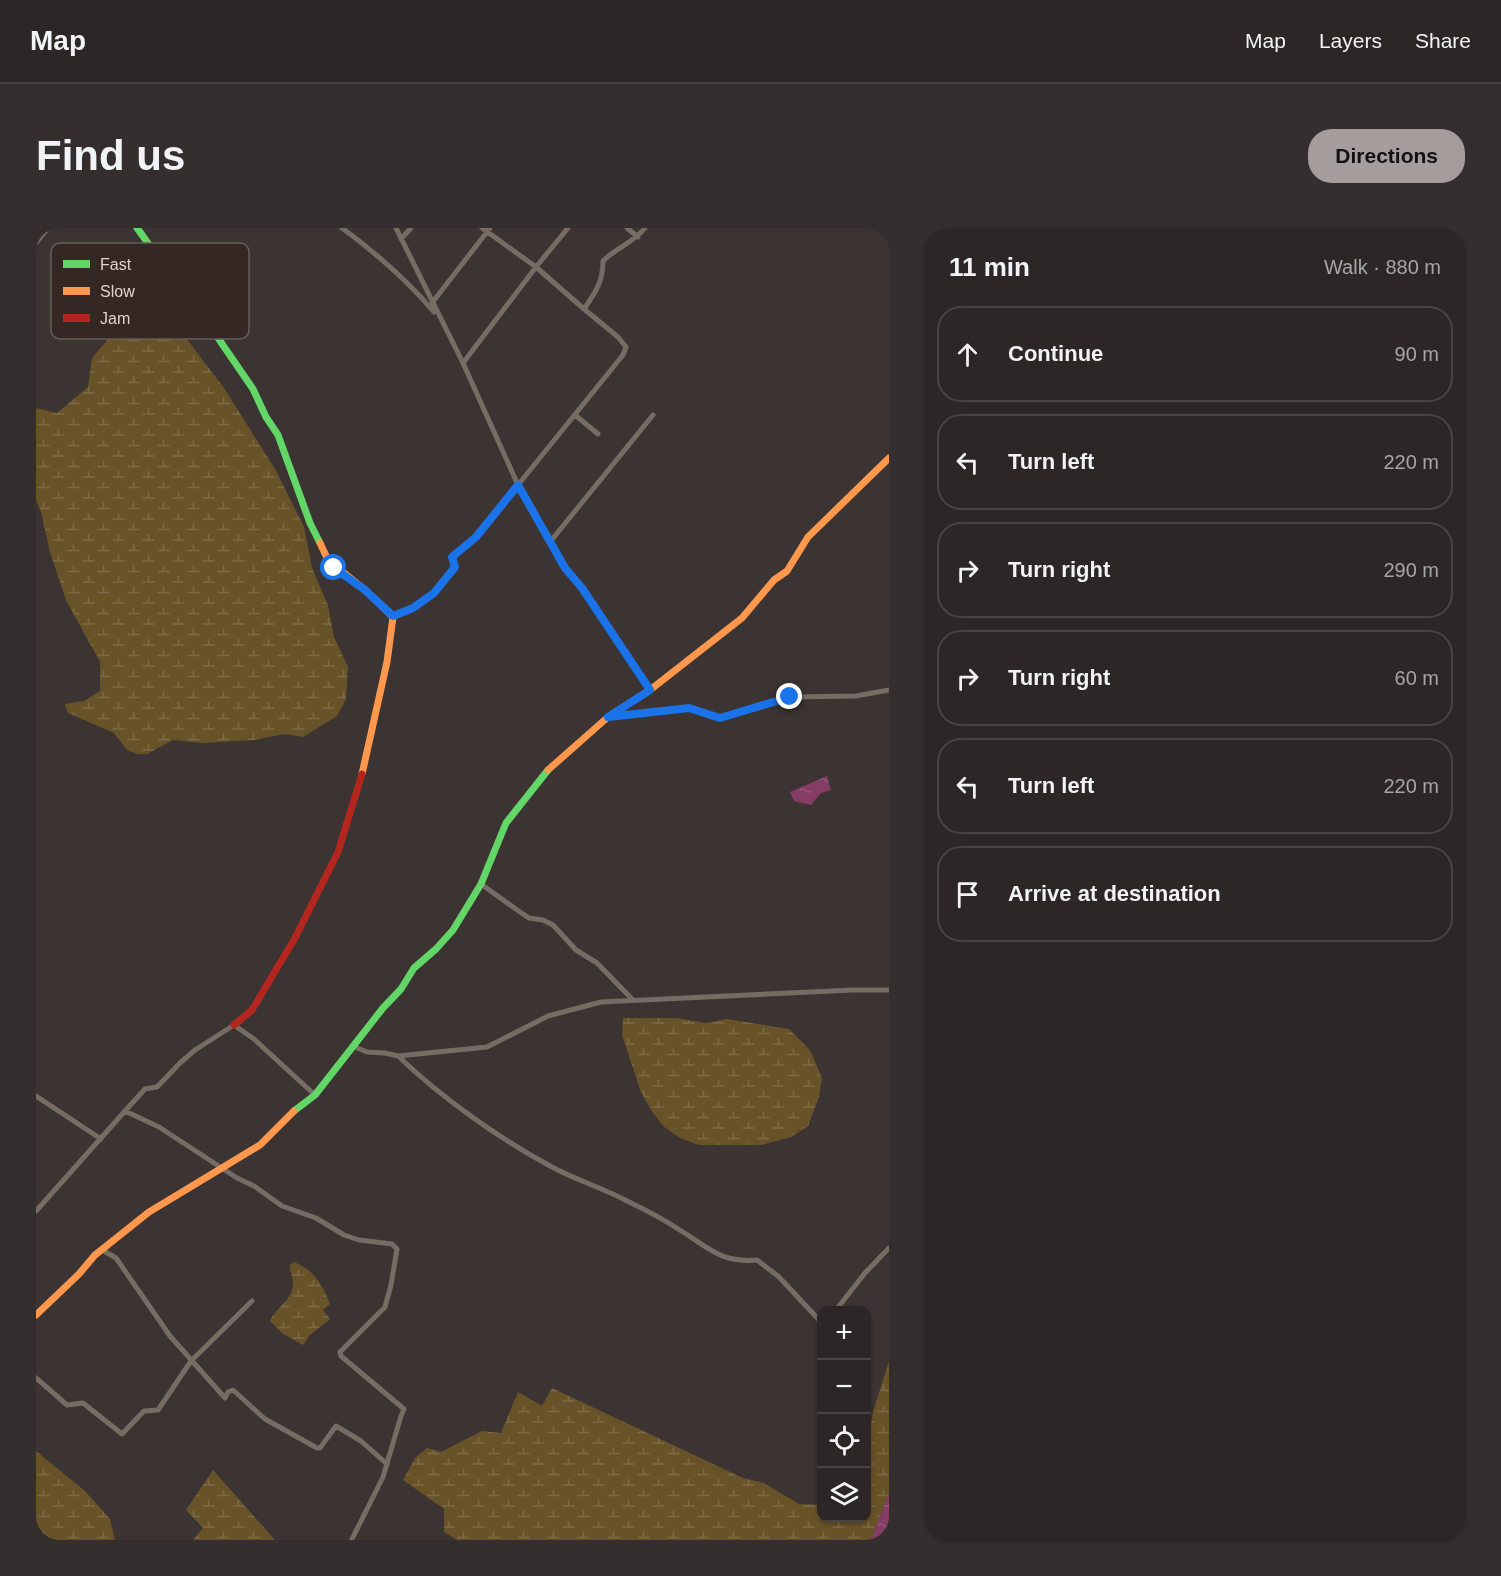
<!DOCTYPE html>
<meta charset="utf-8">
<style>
:root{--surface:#2c2726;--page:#342f2e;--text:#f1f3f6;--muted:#a6a5a7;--line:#484443;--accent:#a59d9b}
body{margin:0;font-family:Helvetica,sans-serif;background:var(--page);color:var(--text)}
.controls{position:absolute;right:18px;bottom:18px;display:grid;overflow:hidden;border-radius:12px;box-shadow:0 2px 4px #0004}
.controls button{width:54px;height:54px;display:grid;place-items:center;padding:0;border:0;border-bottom:2px solid var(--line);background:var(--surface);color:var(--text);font:30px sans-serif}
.stop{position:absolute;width:18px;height:18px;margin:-14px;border:4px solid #1a73e8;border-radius:50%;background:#fff}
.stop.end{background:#1a73e8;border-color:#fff;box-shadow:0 2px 6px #0008}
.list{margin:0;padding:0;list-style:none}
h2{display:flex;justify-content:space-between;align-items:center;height:78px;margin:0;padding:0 24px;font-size:26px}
h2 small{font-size:20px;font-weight:400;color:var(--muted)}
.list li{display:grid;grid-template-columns:39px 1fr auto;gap:18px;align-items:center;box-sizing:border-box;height:96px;margin:0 12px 12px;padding:0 12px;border:2px solid var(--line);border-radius:24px}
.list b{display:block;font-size:22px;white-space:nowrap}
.list em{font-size:20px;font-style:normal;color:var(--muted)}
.icon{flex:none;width:33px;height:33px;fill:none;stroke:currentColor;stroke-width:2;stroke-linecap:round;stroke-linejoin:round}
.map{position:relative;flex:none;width:853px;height:1312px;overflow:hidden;border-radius:24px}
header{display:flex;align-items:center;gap:36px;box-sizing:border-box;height:84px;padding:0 30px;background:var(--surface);border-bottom:2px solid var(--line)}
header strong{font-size:28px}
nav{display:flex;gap:33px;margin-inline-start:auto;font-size:21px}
.intro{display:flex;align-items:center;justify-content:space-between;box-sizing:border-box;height:144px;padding:0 36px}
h1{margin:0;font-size:42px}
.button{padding:15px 27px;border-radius:24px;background:var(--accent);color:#111;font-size:21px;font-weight:700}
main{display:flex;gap:36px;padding:0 36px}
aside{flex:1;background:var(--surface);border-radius:24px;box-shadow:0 2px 4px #0004}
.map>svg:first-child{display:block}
.wetland{fill:url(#wetland-marsh)}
.water{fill:url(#water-ripples)}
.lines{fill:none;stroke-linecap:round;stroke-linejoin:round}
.street{stroke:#766c64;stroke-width:5}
.fast{stroke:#63d668;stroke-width:7}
.slow{stroke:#ff974d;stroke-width:7}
.jam{stroke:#b3261e;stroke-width:7}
.route{stroke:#1a73e8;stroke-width:8}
.key{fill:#352824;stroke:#685c59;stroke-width:1.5}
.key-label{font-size:16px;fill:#ded5d3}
</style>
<header>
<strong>Map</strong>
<nav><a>Map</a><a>Layers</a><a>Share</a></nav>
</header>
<div class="intro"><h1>Find us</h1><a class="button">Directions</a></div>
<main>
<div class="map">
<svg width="853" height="1312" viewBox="0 0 853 1312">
<defs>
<pattern id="wetland-marsh" width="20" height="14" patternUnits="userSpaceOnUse" patternTransform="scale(1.5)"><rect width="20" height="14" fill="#685228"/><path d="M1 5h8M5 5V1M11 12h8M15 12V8" fill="none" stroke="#7d6a46"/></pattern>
<pattern id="water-ripples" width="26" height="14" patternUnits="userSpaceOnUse" patternTransform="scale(1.5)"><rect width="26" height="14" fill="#853c65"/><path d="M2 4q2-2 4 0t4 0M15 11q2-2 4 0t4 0" fill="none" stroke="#96577a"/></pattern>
</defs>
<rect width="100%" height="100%" fill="#3b3432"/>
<path class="wetland" d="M118 84 137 93 188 160 239 241 268 299 276 340 292 377 298 409 312 439 310 471 301 488 267 509 248 506 218 512 167 515 137 512 111 526H101L91 522 78 505 32 485 29 476 48 473 64 463V434L30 372 14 324 5 284 0 272V180L21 185 52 159 56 130 75 108 91 96Z
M587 790H640L670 795 691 791 753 801 774 822 786 850 783 869 772 898 755 909 725 917H663L644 910 627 898 615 882 605 864 586 807Z
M258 1034C278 1042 287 1057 294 1076L287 1082 294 1091 274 1107 267 1117 247 1106 234 1093C239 1080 257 1072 257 1056 257 1050 254 1044 254 1037Z
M853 1133V1265L835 1312H421L408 1304V1281L367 1252 379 1230 391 1220 405 1224 446 1203 465 1205 482 1164 506 1178 516 1160 707 1250 728 1255 763 1276 785 1277 786 1290H830L831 1217 837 1184Z
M0 1223 49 1263 74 1291 79 1312H0Z
M177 1242 239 1312H157L167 1300 150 1282Z"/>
<path class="water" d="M791 548 795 562 785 565 775 577 758 573 754 564Z
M853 1265V1312H835Z"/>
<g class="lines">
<path class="street" d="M306 0C340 25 371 52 398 84
M360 0 427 135 482 257 529 340 546 360 614 462
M446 0 500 39 548 81
M591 0 602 9
M0 5 9 4
M365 11 375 0
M0 15 12 0
M396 75 454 0
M427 135 500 39 532 0
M539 187 562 206
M514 314 617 187
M357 389 377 380 398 365 419 339 416 329 440 309 587 127 590 119 582 109 548 81C560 64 567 53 567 33 580 20 598 14 609 0
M572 489 653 480 684 490 755 469 820 468 853 462
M445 656 484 684 493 690 507 692 517 697 540 722 561 735 597 772
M317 818 331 824 349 825 362 828 451 819 512 788 565 774 817 762H853
M362 828C406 870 462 910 516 939 540 952 567 960 591 973 610 982 629 992 647 1004 674 1021 686 1035 721 1032L742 1048 786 1095
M0 868 65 911
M89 883 109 861 121 859 144 835 159 822 198 797 218 811 279 867
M0 983 89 883 123 899 201 950 218 958 246 978 280 990 308 1007 323 1012 356 1016 361 1021 355 1057 349 1079 304 1124 305 1128 368 1181 365 1188 347 1249 316 1311
M66 1022 80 1030 134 1108 189 1170 192 1164 197 1162 229 1191 281 1220H284L300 1198 325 1213 351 1236
M800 1082 829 1045 853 1020
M0 1150 31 1177 47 1175 86 1206 108 1183 122 1182 155 1133 216 1073"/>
<path class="fast" d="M101 0C108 9 114 19 121 27 138 46 162 63 167 88L217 161 230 189 242 207 274 295 284 315
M258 883 279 867 347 780 365 761 378 740 400 721 417 702 445 656 470 595 512 542"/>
<path class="slow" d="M284 315 292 332 329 362 357 389 351 434 326 546
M512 542 572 489 614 462 706 390 738 352 751 343 772 309 853 230
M0 1087 43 1046 59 1027 113 984 224 917 258 883"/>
<path class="jam" d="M198 797 216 782 259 710 302 624 326 546"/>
</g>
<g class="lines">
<path class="route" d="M298 340 329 362 357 388 377 380 398 365 419 339 416 329 440 309 482 257 529 340 546 360 614 462 572 489 653 480 684 490 754 469"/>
</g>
<rect x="15" y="15" width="198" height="96" rx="9" class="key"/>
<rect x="27" y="32" width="27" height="8" fill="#63d668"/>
<rect x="27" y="59" width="27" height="8" fill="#ff974d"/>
<rect x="27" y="86" width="27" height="8" fill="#b3261e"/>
<g class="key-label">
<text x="64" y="42">Fast</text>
<text x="64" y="69">Slow</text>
<text x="64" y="96">Jam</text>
</g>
</svg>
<div class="controls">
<button>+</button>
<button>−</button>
<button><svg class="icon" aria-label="locate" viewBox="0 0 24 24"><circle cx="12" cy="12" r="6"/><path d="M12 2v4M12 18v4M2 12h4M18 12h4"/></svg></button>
<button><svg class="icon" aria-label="layers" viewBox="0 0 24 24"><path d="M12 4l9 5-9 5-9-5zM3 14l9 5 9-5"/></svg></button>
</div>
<div class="stop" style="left:298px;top:340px"></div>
<div class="stop end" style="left:754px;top:469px"></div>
</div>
<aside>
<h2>11 min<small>Walk · 880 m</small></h2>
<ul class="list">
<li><svg class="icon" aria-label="ahead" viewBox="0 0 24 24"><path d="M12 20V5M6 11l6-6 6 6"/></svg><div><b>Continue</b></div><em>90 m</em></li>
<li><svg class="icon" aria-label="left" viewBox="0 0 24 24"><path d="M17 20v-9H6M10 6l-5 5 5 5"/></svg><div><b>Turn left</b></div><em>220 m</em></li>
<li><svg class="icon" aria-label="right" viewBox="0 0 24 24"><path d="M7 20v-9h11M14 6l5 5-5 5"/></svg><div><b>Turn right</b></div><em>290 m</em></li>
<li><svg class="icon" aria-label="right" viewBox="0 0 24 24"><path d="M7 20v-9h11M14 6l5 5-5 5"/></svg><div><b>Turn right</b></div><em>60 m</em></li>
<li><svg class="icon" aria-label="left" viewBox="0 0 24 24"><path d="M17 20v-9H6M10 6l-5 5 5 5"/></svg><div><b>Turn left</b></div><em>220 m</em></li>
<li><svg class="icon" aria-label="arrive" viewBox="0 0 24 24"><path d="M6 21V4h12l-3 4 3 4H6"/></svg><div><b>Arrive at destination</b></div></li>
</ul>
</aside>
</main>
